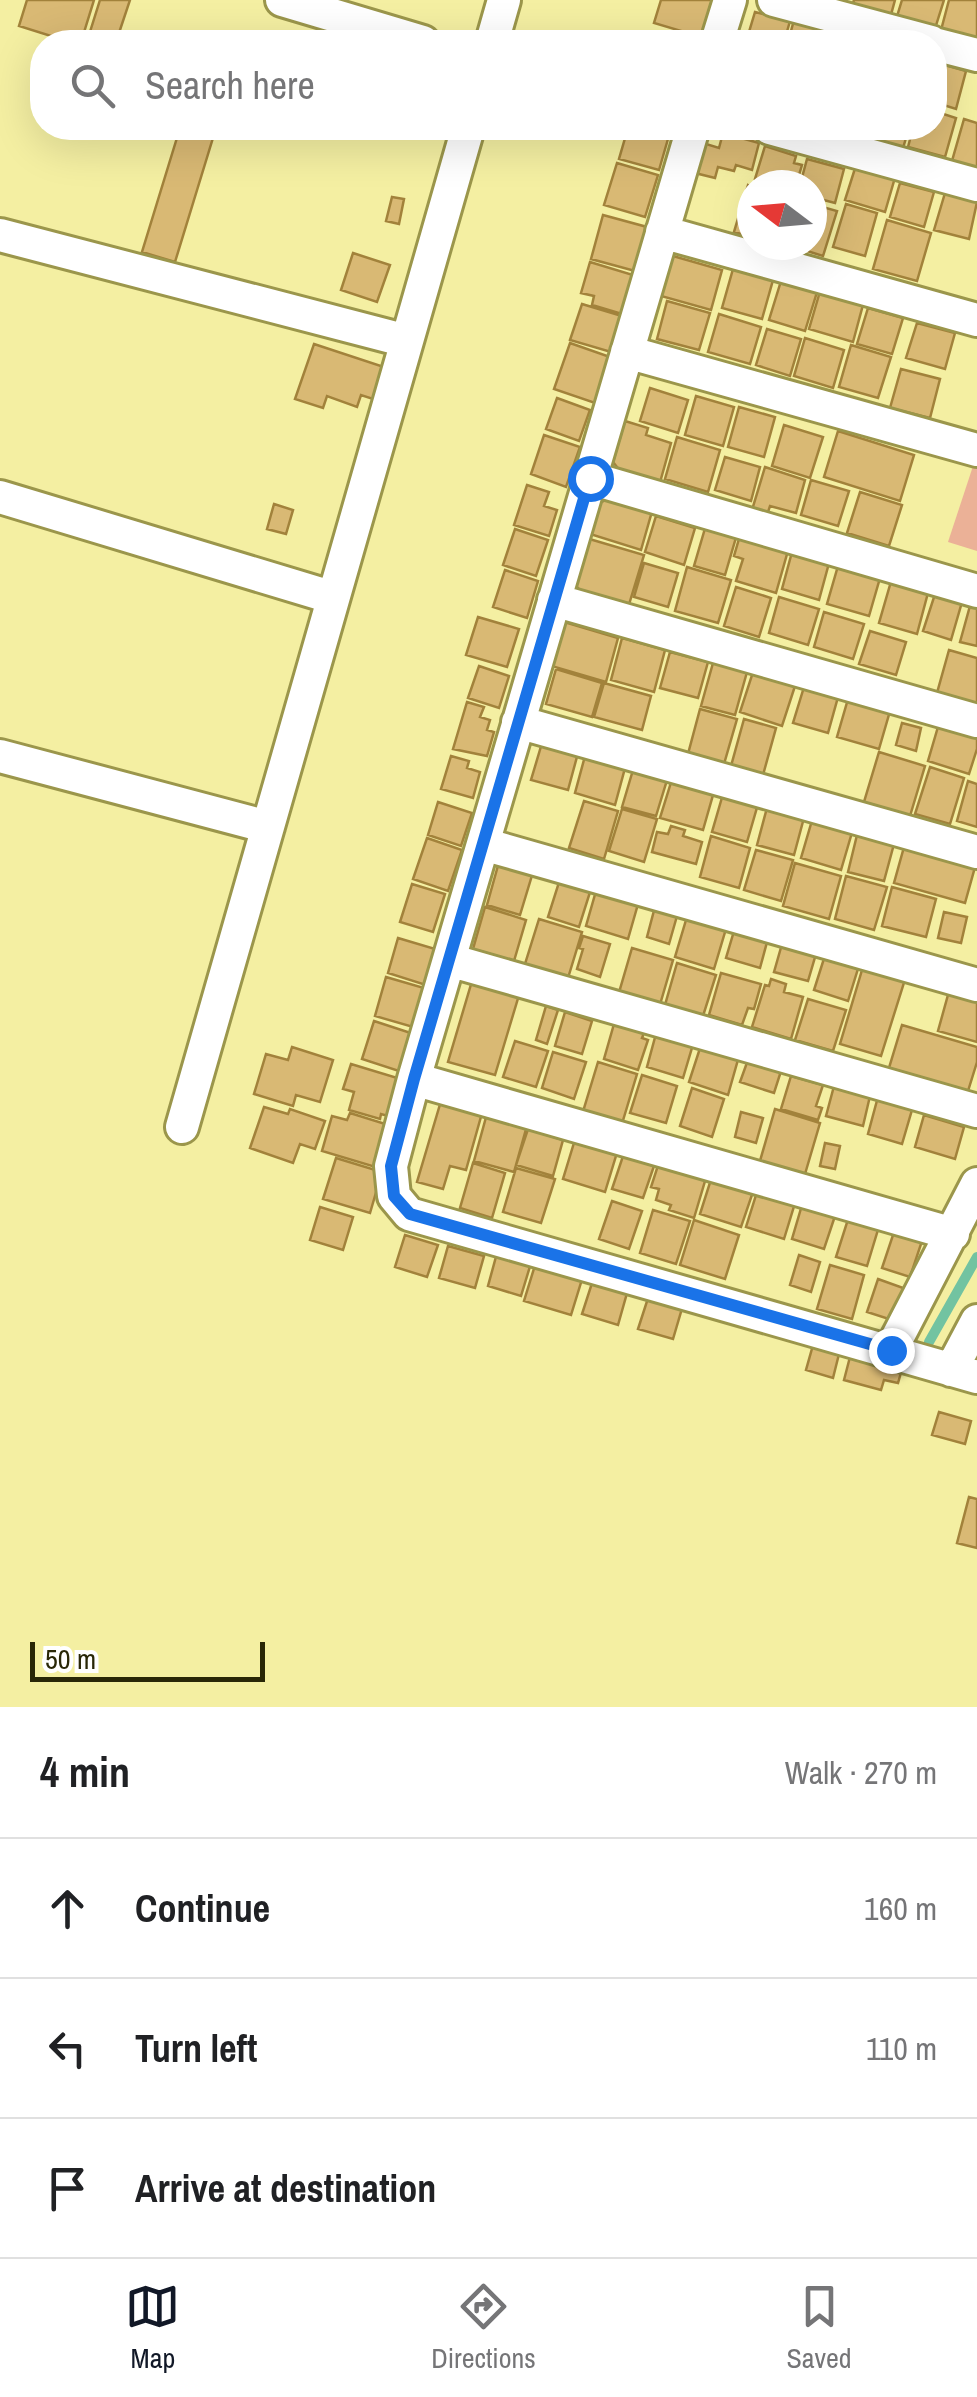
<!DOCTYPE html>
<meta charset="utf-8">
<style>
:root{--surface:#fff;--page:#f2f2f2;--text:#202124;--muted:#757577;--line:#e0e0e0;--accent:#111827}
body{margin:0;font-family:"Archivo Narrow",sans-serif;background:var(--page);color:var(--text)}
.compass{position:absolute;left:737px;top:170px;width:90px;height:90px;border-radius:50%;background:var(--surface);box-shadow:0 10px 40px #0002;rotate:286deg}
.scale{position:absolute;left:30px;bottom:25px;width:235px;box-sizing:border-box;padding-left:10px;border:5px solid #292707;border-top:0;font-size:28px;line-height:35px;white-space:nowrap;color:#292707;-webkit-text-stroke:8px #fff;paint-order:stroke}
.stop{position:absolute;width:30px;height:30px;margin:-22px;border:8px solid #1a73e8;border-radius:50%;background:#fff}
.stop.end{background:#1a73e8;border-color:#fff;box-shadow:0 2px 10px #0008}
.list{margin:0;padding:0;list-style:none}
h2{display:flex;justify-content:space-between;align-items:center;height:130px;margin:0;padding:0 40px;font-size:42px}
h2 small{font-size:32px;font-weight:400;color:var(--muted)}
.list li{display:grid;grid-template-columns:65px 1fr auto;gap:30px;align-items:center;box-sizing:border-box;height:140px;padding:0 40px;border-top:2px solid var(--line)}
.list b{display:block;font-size:38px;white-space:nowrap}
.list em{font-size:32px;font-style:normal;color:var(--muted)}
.icon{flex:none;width:55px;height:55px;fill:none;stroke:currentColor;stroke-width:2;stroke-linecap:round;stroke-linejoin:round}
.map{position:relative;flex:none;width:977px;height:1707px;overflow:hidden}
.search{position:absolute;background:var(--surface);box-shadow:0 10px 40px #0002;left:30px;right:30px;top:30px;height:110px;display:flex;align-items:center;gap:25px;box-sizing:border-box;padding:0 35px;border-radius:40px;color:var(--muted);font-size:38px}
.sheet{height:550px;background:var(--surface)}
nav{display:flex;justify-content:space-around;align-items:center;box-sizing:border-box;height:140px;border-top:2px solid var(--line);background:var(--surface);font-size:28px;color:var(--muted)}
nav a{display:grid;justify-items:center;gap:5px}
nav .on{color:var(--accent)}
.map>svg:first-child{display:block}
.green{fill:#ebb197}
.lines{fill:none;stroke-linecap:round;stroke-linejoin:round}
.stream{stroke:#72c3a1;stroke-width:10}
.building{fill:#d9b974;stroke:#a2823b;stroke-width:2.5}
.minor-casing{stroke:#9b964b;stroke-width:38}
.minor{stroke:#fff;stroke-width:32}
.route{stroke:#1a73e8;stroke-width:12}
</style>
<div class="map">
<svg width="977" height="1707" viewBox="0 0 977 1707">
<rect width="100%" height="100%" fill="#f4efa2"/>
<path class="green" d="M975 460H977V551L948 542Z"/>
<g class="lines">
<path class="stream" d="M929 1342 977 1257"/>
</g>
<path class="building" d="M27 0H94L81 42H70L19 26Z
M100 0H130L116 42 89 35Z
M661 0H712L701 37 654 23Z
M854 0H895L889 22 850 12Z
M902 0H944L933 35 895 23Z
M949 0H977V42L940 34Z
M755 12 790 21 784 42H746Z
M794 20 836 33 833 42H788Z
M935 62 966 71 956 109 934 102Z
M934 111 956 118 945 157 908 147 913 128H934Z
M964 119 977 123V168L952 161Z
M180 128H216L175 262 142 252Z
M628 128H653L670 132 659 170 619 159Z
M866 128H909L903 148 863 136Z
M723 133 759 143 752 170 736 165 734 171 718 167 715 178 695 173 703 143 719 148Z
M765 146 796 156 794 163 802 165 796 185H776L755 179Z
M807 159 844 169 835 203 812 197V185H800Z
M857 162 896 174 885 212 845 200Z
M617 163 658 175 645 217 604 205Z
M900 183 934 192 924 227 890 217Z
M748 185 752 187V237L734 232Z
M945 193 977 202 969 239 934 230Z
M392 197 404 199 399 224 386 221Z
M812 204 837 211 823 256 788 245H812Z
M846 204 877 213 865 256 833 247Z
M603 215 647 227 635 271 591 259Z
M887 220 931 233 917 281 873 269Z
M353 253 390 265 377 302 341 290Z
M673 256 722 270 711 310 661 296Z
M590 262 633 275 622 314 592 305 594 296 581 293Z
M733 269 773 280 762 319 722 308Z
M781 281 817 292 805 331 769 320Z
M821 288 864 301 853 342 809 329Z
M667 301 710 313 699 350 657 339Z
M582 304 622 316 611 352 570 340Z
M868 308 903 318 892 354 857 344Z
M719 314 761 327 750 364 708 352Z
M917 323 955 333 945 369 906 358Z
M767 329 801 339 790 376 756 365Z
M805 338 844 350 833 388 794 376Z
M570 343 610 357 595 403 554 389Z
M314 344 384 367 373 399 361 395 357 407 327 396 323 408 295 399Z
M851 345 891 357 878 398 839 387Z
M901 369 940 379 930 418 890 408Z
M650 388 688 400 678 433 640 421Z
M696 396 734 407 723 446 685 435Z
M557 398 590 410 579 441 546 429Z
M739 407 775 417 764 457 728 447Z
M625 421 648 428 646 435 671 443 659 486 624 476 613 462Z
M784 425 823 437 810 478 772 466Z
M838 431 914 455 900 501 824 477Z
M544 435 580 447 566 487 531 474Z
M677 437 720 450 708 492 665 479Z
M725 457 760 467 751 501 715 490Z
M765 467 805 480 796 513 770 506 767 515 752 510Z
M811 480 849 491 838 526 801 515Z
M527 485 549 492 544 506 557 510 549 536 514 525Z
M860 492 902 505 889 546 847 533Z
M613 496 653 508 641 550 590 534 600 503Z
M274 504 293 510 286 534 267 529Z
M656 516 695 528 684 565 645 552Z
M706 525 737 534 725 575 694 566Z
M515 529 548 540 536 576 503 565Z
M741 532 789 547 776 593 736 581 743 559 734 556Z
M586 538 644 555 627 611 586 598 573 582Z
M792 552 829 563 819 600 782 589Z
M840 559 882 571 869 616 827 604Z
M644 563 678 573 668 607 634 597Z
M687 567 731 580 718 623 675 611Z
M505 570 538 581 527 618 493 607Z
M892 578 929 589 917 634 879 623Z
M736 587 771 598 759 637 724 626Z
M935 594 962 602 951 640 923 631Z
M973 595 977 596V646L960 642Z
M779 597 819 609 808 645 769 633Z
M824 612 864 624 853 659 814 647Z
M478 617 519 629 507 667 466 655Z
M561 621 618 638 606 682 548 665Z
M870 631 906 642 896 675 859 664Z
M622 638 665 650 654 692 611 680Z
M949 650 977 658V705L937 693Z
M670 652 708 662 698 698 660 688Z
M713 663 747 672 735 715 701 706Z
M479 666 509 676 499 708 468 698Z
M556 669 602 683 592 717 546 704Z
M753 672 795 686 782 726 740 712Z
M604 683 651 696 642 730 594 717Z
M804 687 838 697 828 733 793 723Z
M848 699 890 711 879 749 837 737Z
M467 702 484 707 480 717 490 720 487 730 494 732 487 756 453 749Z
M700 709 737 719 724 764 688 754Z
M744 719 776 728 763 775 731 766Z
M940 720 977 731V749L969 774 928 761Z
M902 723 921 728 916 751 896 745Z
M542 743 578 753 568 790 531 780Z
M879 752 925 766 910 816 864 802Z
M451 756 469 761 467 768 480 772 473 798 441 789Z
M585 756 625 768 615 805 575 793Z
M930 767 964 778 950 824 915 814Z
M633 770 667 780 656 816 622 807Z
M673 776 715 788 703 830 660 818Z
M968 781 977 784V827L957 821Z
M723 794 758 804 747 842 712 832Z
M584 801 618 811 604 859 569 848Z
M438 802 472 813 461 846 428 835Z
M768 804 805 814 794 855 757 845Z
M622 809 657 819 644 862 609 851Z
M813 817 853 829 841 870 801 858Z
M671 826 685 830 683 836 702 842 696 864 652 852 657 832 668 834Z
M857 835 894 844 884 881 848 872Z
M711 836 750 848 739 888 700 877Z
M427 838 462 850 448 891 413 879Z
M904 847 975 867 965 903 894 883Z
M756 850 793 860 781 901 744 890Z
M499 862 533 872 520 915 487 905Z
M795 863 841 876 829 919 783 906Z
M846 876 887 887 874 930 835 919Z
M560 879 591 889 579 927 548 917Z
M412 884 445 894 433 932 400 922Z
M598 884 640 897 628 939 586 926Z
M892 887 936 899 926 937 882 926Z
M656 903 679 909 669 944 647 937Z
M485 907 526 920 514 961 473 949Z
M689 910 728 922 714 969 675 957Z
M944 912 967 917 961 943 938 938Z
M539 919 582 932 568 978 525 964Z
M737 921 770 931 760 968 726 958Z
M583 936 610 944 600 977 577 969 583 949 579 948Z
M784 937 818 947 808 981 774 972Z
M398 938 442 951 432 987 388 973Z
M632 948 673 960 659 1008 618 996Z
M827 949 861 959 848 1001 814 990Z
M865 960 907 973 881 1056 840 1044Z
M677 963 716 975 703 1016 665 1005Z
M721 973 761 984 754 1009 748 1008 742 1025 709 1015Z
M386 977 431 990 420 1029 375 1016Z
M771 979 786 984 784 992 803 997 791 1039 752 1027 765 985 769 986Z
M472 981 519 995 495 1075 448 1062Z
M951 984 977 991V1042L938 1031Z
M808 999 846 1010 833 1051 795 1040Z
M546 1006 558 1010 547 1044 536 1040Z
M565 1012 592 1021 582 1054 555 1046Z
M374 1021 420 1036 408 1074 362 1059Z
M614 1024 644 1033 642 1038 648 1040 638 1070 604 1059Z
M902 1025 977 1047V1062L968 1091 889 1068Z
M657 1030 694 1041 683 1078 647 1067Z
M515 1041 548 1051 536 1087 503 1077Z
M701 1045 739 1056 728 1095 689 1082Z
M292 1047 333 1060 320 1102 296 1095 293 1106 254 1094 266 1054 288 1060Z
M553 1052 586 1062 574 1099 542 1088Z
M749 1057 782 1068 774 1093 740 1082Z
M598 1062 637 1074 621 1127 582 1115Z
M351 1064 404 1080 392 1117 381 1114 380 1119 349 1110 354 1092 343 1089Z
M642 1075 677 1086 666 1123 630 1113Z
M791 1076 823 1085 816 1106 822 1108 818 1120 781 1109Z
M834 1086 870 1096 863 1126 826 1116Z
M692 1088 724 1099 712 1137 680 1126Z
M879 1093 914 1103 902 1144 868 1134Z
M441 1101 482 1113 466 1170 450 1166 443 1189 417 1182Z
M264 1107 288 1114 290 1109 325 1121 315 1149 300 1144 293 1163 250 1148Z
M775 1109 820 1123 805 1174 760 1161Z
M488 1110 528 1122 514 1172 474 1161Z
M741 1112 763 1118 756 1143 735 1137Z
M350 1113 395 1127 382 1169 322 1151 332 1116 347 1120Z
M924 1115 964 1127 955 1159 915 1147Z
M528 1129 563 1140 553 1176 516 1165Z
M577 1133 619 1146 605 1192 563 1179Z
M825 1143 840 1146 835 1169 820 1166Z
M623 1156 654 1166 643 1198 612 1189Z
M661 1156 708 1171 694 1218 669 1210 671 1205 656 1200 659 1189 651 1187Z
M336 1158 382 1172 370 1213 323 1199Z
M473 1163 505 1173 492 1218 460 1208Z
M516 1168 555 1179 541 1223 503 1212Z
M713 1173 755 1186 741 1227 700 1214Z
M757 1192 795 1203 784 1239 746 1227Z
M612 1201 642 1211 629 1249 599 1239Z
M802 1205 835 1216 824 1249 792 1239Z
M320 1207 353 1217 343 1250 310 1240Z
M653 1210 690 1221 676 1264 640 1253Z
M850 1213 880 1223 867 1266 836 1257Z
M694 1220 739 1235 725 1279 680 1265Z
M894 1232 922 1241 910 1277 882 1268Z
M405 1235 438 1245 427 1277 395 1267Z
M448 1246 484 1256 475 1288 439 1278Z
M497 1253 531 1263 521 1296 488 1286Z
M799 1255 820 1262 811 1292 790 1285Z
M536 1262 583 1276 571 1315 524 1301Z
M830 1265 864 1275 852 1319 817 1309Z
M878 1279 906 1289 895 1321 867 1312Z
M592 1283 627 1293 618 1325 582 1314Z
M649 1295 683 1305 673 1339 638 1329Z
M815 1338 840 1350 833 1378 806 1370Z
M851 1353 902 1369 898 1383 884 1380 881 1390 844 1380Z
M939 1412 971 1421 965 1444 932 1435Z
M969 1497 977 1499V1548L957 1543Z"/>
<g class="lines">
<g class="minor-casing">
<path id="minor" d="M282 0 423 42
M774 0 931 42
M492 42 504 0
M717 42 730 0
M934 44 977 55
M693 128 414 1079 391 1166 394 1196 409 1214 977 1377
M770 128 977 185
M662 232 977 320
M0 235 407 341
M627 352 977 450
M590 478 977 591
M0 497 331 597
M554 600 977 721
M518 722 977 852
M0 756 268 827
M483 844 977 985
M449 960 977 1111
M414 1079 953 1234
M182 1127 468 128
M891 1350 977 1184
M951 1370 977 1321"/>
</g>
<use href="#minor" class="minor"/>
</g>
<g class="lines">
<path class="route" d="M590 478 414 1079 391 1166 394 1196 410 1214 891 1350"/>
</g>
</svg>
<svg class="compass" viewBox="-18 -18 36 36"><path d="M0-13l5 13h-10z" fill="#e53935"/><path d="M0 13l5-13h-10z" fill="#757577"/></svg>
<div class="scale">50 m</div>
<div class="stop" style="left:590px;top:478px"></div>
<div class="stop end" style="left:891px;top:1350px"></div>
<div class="search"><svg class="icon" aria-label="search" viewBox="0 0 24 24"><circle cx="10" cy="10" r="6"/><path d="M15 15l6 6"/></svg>Search here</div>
</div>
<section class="sheet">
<h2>4 min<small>Walk · 270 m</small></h2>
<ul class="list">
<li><svg class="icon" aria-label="ahead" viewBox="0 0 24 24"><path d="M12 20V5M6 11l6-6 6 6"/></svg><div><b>Continue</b></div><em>160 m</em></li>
<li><svg class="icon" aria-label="left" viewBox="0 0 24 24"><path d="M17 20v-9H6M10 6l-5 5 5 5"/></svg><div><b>Turn left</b></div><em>110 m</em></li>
<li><svg class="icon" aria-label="arrive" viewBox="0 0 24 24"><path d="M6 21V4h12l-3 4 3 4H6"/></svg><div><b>Arrive at destination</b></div></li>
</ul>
</section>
<nav>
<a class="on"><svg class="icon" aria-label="map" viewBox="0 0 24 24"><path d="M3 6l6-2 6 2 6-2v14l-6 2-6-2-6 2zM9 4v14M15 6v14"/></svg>Map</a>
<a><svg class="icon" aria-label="directions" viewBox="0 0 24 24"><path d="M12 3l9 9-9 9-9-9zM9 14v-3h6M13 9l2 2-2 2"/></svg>Directions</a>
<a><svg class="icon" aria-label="saved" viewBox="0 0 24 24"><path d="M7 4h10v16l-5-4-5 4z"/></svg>Saved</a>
</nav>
